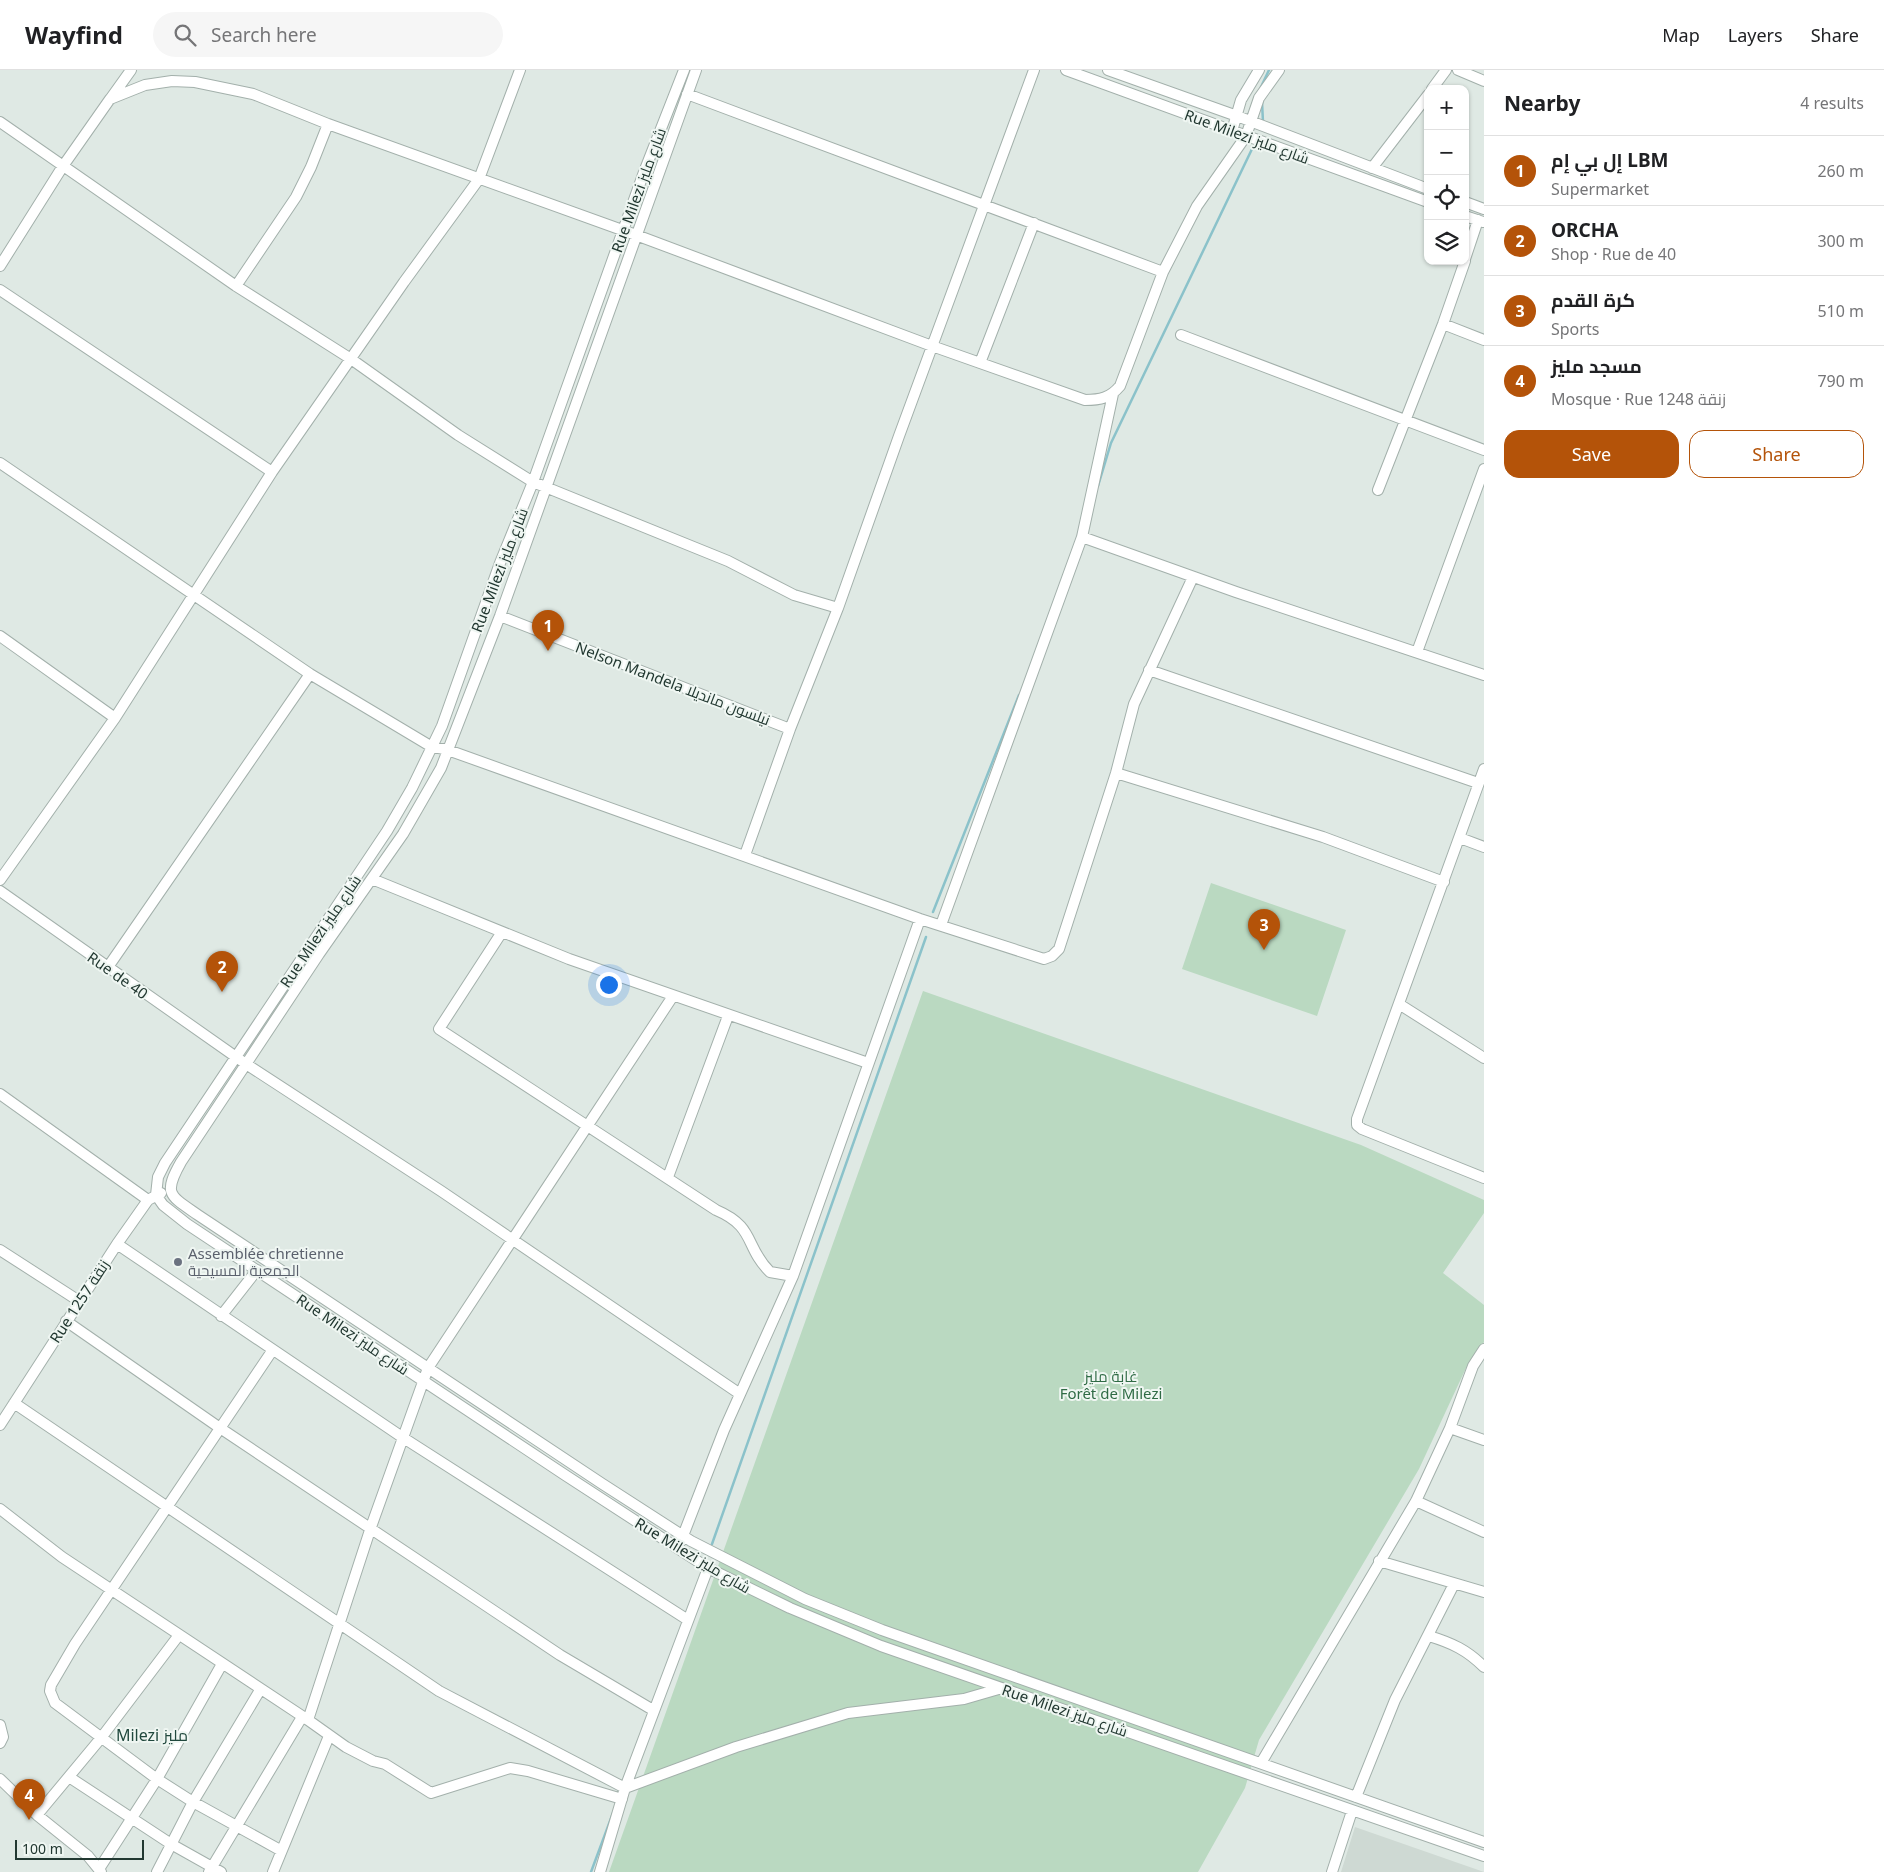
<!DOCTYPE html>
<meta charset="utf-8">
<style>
:root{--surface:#fff;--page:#f6f6f6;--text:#202124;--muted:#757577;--line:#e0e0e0;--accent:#b45309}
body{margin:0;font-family:"Noto Sans",Cairo,sans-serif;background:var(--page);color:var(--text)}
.controls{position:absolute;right:15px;top:15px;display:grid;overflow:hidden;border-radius:10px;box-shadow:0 1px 4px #0004}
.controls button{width:45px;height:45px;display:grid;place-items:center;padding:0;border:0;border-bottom:1px solid var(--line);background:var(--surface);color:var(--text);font:25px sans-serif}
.scale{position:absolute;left:15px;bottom:12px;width:129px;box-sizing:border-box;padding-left:5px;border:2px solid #223831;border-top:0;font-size:14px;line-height:18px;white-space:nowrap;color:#223831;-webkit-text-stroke:4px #eff6f2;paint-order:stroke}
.you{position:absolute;left:608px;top:914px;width:18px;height:18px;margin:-12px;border:4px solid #fff;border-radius:50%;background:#1a73e8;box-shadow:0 0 0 8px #1a73e833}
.badge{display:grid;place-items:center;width:32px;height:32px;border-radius:50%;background:var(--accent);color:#fff;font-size:16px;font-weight:700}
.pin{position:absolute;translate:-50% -41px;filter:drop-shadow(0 1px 2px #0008)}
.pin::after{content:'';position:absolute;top:26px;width:18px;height:15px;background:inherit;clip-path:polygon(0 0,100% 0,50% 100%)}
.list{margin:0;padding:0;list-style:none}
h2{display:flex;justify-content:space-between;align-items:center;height:65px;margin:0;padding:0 20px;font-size:21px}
h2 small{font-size:16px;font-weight:400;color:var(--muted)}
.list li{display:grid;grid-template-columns:32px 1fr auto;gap:15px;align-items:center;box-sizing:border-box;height:70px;padding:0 20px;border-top:1px solid var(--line)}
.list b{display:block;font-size:19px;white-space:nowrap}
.list p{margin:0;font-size:16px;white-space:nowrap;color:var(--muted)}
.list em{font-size:16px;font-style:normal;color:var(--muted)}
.actions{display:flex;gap:10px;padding:15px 20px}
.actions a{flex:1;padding:11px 0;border:1px solid var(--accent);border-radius:15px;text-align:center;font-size:18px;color:var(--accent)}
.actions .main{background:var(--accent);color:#fff}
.icon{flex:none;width:28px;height:28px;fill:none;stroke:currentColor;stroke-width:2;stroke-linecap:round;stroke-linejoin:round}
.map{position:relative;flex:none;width:1484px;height:1802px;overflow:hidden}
header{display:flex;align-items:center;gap:30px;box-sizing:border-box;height:70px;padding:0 25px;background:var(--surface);border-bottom:1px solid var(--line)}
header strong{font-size:24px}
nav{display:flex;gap:28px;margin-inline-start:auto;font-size:18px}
.search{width:350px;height:45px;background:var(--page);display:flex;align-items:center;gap:12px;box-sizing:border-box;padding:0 18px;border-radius:28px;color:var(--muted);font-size:19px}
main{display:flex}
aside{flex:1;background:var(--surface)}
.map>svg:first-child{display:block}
.built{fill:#ced9d3}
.green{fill:#bad9c1}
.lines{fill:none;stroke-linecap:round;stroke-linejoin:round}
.stream{stroke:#8bc2ca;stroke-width:2.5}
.minor-casing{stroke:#a3b0ab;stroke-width:12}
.minor{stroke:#fff;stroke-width:10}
.worship-dot{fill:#6b7280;stroke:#eff6f2;stroke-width:2}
.labels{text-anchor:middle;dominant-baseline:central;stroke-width:4;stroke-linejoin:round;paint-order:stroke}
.street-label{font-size:15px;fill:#223831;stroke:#eff6f2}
.worship-label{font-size:15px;fill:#5b616d;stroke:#eff6f2;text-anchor:start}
.park-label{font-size:15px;fill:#2f6b45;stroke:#eff6f2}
.neighbourhood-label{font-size:16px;fill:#20483d;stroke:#eff6f2}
</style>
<header>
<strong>Wayfind</strong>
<div class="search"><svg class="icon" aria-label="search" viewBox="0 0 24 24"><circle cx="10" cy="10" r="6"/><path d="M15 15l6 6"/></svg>Search here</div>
<nav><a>Map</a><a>Layers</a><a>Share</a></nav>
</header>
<main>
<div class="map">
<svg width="1484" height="1802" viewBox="0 0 1484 1802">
<rect width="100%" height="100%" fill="#dfe9e4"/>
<path class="built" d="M1355 1757 1484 1802H1341Z"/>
<path class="green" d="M1211 813 1346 860 1317 946 1182 899Z
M923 921 1361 1075 1484 1130V1143L1443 1203 1484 1235V1272L1466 1298 1419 1399 1259 1670 1245 1718 1198 1802H609Z"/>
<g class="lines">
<path class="stream" d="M1261 17 1269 0
M1262 32 1263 52
M1098 416 1111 373 1252 79
M933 842 1019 625
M712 1474 926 867
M591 1802 613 1743"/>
<g class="minor-casing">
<path id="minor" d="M684 0 644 102 533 412 500 493 442 656 412 718 387 761 165 1093 158 1107 156 1125 163 1135 187 1154 565 1405 708 1498 790 1538 881 1576 1484 1786
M696 0 500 546 441 698 403 764 319 884 181 1092C163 1124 169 1125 198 1145L601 1413 691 1471 805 1529 882 1560 1484 1772
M1066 0 1428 132
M1108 0 1237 46 1428 119
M1458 0 1484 11
M1432 19 1446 0
M687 24 1163 202
M111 28 131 0
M0 52 236 216 351 289 458 365 533 412 728 491 794 525 838 538
M1232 61 1241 30 1259 0
M1372 98 1428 25
M1465 132 1484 139
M1465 146 1483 152
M1465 189 1478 150
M0 196 63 96 110 29 145 15 172 11 195 12 253 24 328 54 636 165 932 276 1085 330C1100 330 1110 328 1120 316L1163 202 1197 136 1246 66 1259 28 1279 0
M236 216 296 127 311 97 328 54
M0 220 272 402
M1443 254 1484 270
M1181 265 1484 380
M980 293 1034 153
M0 393 310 604 432 677 445 679 920 849 1044 889 1052 886 1059 879 1116 703 1134 634 1193 507
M1378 420 1443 254 1465 191
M1082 467 1236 522 1484 605
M500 546 790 659
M0 566 115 648
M1417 582 1484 399
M1149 600 1478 713
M1484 699 1357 1049V1055L1362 1059 1484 1108
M1116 703 1323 767 1444 812
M1460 768 1484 777
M745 785 790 659 838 538 899 366 1034 0
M372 809 569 889 868 993
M0 810 115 648 272 402 404 212 479 109 520 0
M0 821 246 994 441 1121 740 1324
M941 855 1082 467 1113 324
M502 862 439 959 716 1140C756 1157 744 1176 770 1202L793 1206
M108 897 310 604
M1399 934 1484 988
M0 1024 148 1130
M668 1107 728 946
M117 1174 402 1367 688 1550
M0 1180 79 1231
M221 1246 257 1200
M66 1251 220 1358 560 1585 653 1640
M272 1281 75 1574 51 1615 50 1621 55 1633 157 1709 193 1732 280 1780
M14 1333 439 1621 625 1718 736 1677 848 1643 964 1629 1002 1618
M0 1355 117 1174 148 1130 161 1123
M1450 1358 1484 1370
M1416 1431 1484 1462
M0 1439 62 1487 308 1650 346 1677 373 1691 385 1694 431 1723 510 1698 528 1701 622 1729
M681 1471 724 1360 793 1206 920 849
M1379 1491 1484 1522
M1429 1566C1452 1573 1467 1580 1484 1597
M308 1650 371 1457 428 1298 673 926
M0 1655 3 1667 0 1673
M1261 1693 1416 1431 1450 1358 1473 1296 1484 1279
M69 1707 171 1774 221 1802
M0 1709 37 1745 88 1786 101 1802
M1356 1727 1395 1630 1454 1514
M37 1745 101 1668 179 1565
M99 1799 157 1709 222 1594
M157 1802 193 1732 260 1620
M209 1802 302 1647
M273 1802 329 1666
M600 1802 625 1718 708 1498
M1332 1802 1352 1741"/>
</g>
<use href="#minor" class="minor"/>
</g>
<circle class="worship-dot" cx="178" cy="1192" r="5"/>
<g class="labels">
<g class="street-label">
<text transform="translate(1247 66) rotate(20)">Rue Milezi شارع مليز</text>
<text transform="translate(638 120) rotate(-70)">Rue Milezi شارع مليز</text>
<text transform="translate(499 500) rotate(-69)">Rue Milezi شارع مليز</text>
<text transform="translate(673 613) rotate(21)">Nelson Mandela نيلسون مانديلا</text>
<text transform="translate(320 861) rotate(-56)">Rue Milezi شارع مليز</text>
<text transform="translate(118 905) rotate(35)">Rue de 40</text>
<text transform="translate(79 1231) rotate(-57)">Rue 1257 زنقة</text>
<text transform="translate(353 1264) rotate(34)">Rue Milezi شارع مليز</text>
<text transform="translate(693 1485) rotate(31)">Rue Milezi شارع مليز</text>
<text transform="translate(1065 1640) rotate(19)">Rue Milezi شارع مليز</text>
</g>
<g class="worship-label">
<text x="188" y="1183">Assemblée chretienne<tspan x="188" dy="17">الجمعية المسيحية</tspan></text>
</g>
<g class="park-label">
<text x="1111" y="1306">غابة مليز<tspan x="1111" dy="17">Forêt de Milezi</tspan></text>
</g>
<g class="neighbourhood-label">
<text x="152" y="1665">Milezi مليز</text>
</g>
</g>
</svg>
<div class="controls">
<button>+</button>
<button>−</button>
<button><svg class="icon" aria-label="locate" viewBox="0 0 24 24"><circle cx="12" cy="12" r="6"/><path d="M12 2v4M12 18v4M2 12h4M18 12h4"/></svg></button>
<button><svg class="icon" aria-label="layers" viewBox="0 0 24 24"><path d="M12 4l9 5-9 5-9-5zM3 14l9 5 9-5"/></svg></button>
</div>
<div class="scale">100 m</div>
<div class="you"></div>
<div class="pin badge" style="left:548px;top:581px">1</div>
<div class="pin badge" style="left:222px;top:922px">2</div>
<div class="pin badge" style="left:1264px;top:880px">3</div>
<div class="pin badge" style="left:29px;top:1750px">4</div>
</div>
<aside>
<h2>Nearby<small>4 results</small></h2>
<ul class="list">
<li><span class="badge">1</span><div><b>إل بي إم LBM</b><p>Supermarket</p></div><em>260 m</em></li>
<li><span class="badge">2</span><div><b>ORCHA</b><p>Shop · Rue de 40</p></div><em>300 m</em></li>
<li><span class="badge">3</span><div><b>كرة القدم</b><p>Sports</p></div><em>510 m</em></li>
<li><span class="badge">4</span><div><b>مسجد مليز</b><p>Mosque · Rue 1248 زنقة</p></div><em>790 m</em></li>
</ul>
<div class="actions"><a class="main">Save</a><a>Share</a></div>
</aside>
</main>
